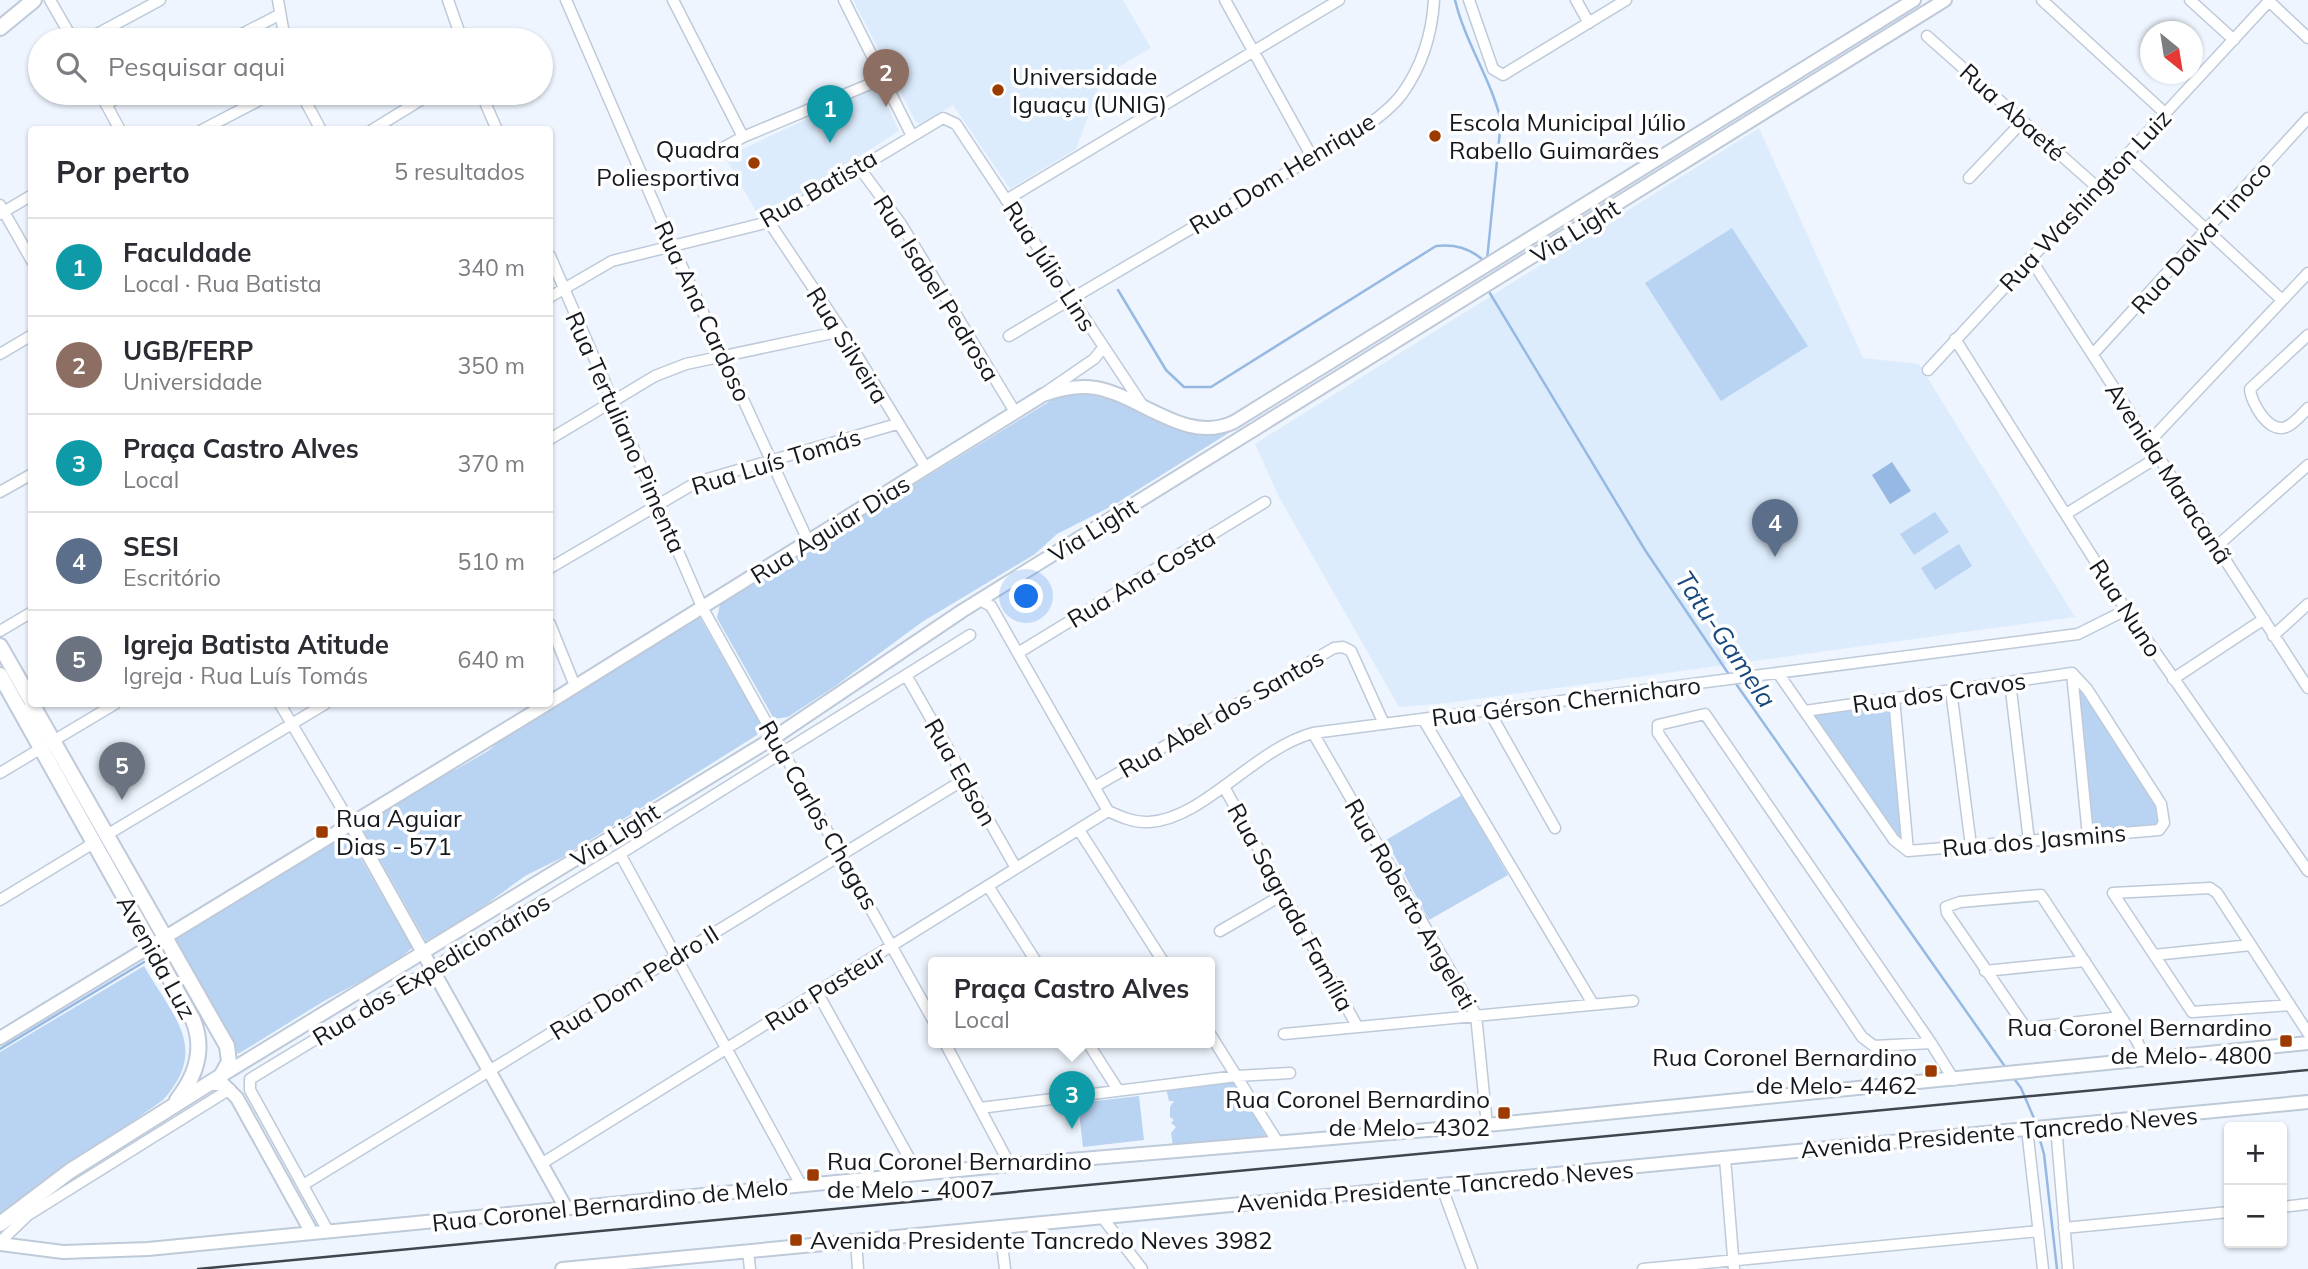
<!DOCTYPE html>
<html lang="pt">
<meta charset="utf-8">
<style>
:root{--surface:#fff;--page:#f2f2f3;--text:#2b2b33;--muted:#7c7c81;--line:#e1e1e2;--accent:#2563eb}
body{margin:0;font-family:Mulish,sans-serif;background:var(--page);color:var(--text)}
.controls{position:absolute;right:21px;bottom:21px;display:grid;overflow:hidden;border-radius:7px;box-shadow:0 2px 5px #0004}
.controls button{width:63px;height:63px;display:grid;place-items:center;padding:0;border:0;border-bottom:2px solid var(--line);background:var(--surface);color:var(--text);font:35px sans-serif}
.compass{position:absolute;left:2140px;top:21px;width:63px;height:63px;border-radius:50%;background:var(--surface);box-shadow:0 2px 5px #0004;rotate:150deg}
.you{position:absolute;left:1027px;top:597px;width:24px;height:24px;margin:-18px;border:5px solid #fff;border-radius:50%;background:#1a73e8;box-shadow:0 0 0 10px #1a73e833}
.badge{display:grid;place-items:center;width:46px;height:46px;border-radius:50%;background:var(--accent);color:#fff;font-size:23px;font-weight:700}
.pin{position:absolute;translate:-50% -58px;filter:drop-shadow(0 2px 4px #0008)}
.pin::after{content:'';position:absolute;top:37px;width:24px;height:21px;background:inherit;clip-path:polygon(0 0,100% 0,50% 100%)}
.popup{position:absolute;left:928px;top:957px;width:287px;height:91px;box-sizing:border-box;display:grid;place-content:center;border-radius:7px;background:var(--surface);filter:drop-shadow(0 2px 5px #0005);font-size:23px;white-space:nowrap;color:var(--muted)}
.popup b{font-size:26px;color:var(--text)}
.popup::after{content:'';position:absolute;left:50%;top:100%;margin-left:-14px;border:14px solid transparent;border-top-color:var(--surface)}
.list{margin:0;padding:0;list-style:none}
h2{display:flex;justify-content:space-between;align-items:center;height:91px;margin:0;padding:0 28px;font-size:30px}
h2 small{font-size:23px;font-weight:400;color:var(--muted)}
.list li{display:grid;grid-template-columns:46px 1fr auto;gap:21px;align-items:center;box-sizing:border-box;height:98px;padding:0 28px;border-top:2px solid var(--line)}
.list b{display:block;font-size:26px;white-space:nowrap}
.list p{margin:0;font-size:23px;white-space:nowrap;color:var(--muted)}
.list em{font-size:23px;font-style:normal;color:var(--muted)}
.icon{flex:none;width:38px;height:38px;fill:none;stroke:currentColor;stroke-width:2;stroke-linecap:round;stroke-linejoin:round}
.map{position:relative;flex:none;width:2308px;height:1269px;overflow:hidden}
.search{position:absolute;background:var(--surface);box-shadow:0 2px 5px #0004;left:28px;top:28px;width:525px;height:77px;display:flex;align-items:center;gap:18px;box-sizing:border-box;padding:0 24px;border-radius:38px;color:var(--muted);font-size:26px}
.panel{position:absolute;background:var(--surface);box-shadow:0 2px 5px #0004;left:28px;top:126px;width:525px;height:581px;border-radius:7px}
.map>svg:first-child{display:block}
.built{fill:#ddecfc}
.green{fill:#b9d3f2}
.water{fill:#95b9e3}
.lines{fill:none;stroke-linecap:round;stroke-linejoin:round}
.stream{stroke:#95b9e3;stroke-width:2.5}
.street-casing{stroke:#becad9;stroke-width:13}
.secondary-casing{stroke:#becad9;stroke-width:16}
.primary-casing{stroke:#becad9;stroke-width:18}
.street{stroke:#fff;stroke-width:10}
.secondary{stroke:#fff;stroke-width:12}
.primary{stroke:#fff;stroke-width:14}
.rail{stroke:#41464d;stroke-width:2.5}
.poi-dot{fill:#9d3a00;stroke:#fff;stroke-width:2.5}
.labels{text-anchor:middle;dominant-baseline:central;stroke-width:7;stroke-linejoin:round;paint-order:stroke}
.poi-label{font-size:24px;fill:#15191f;stroke:#fff;text-anchor:start}
.street-label{font-size:24px;fill:#15191f;stroke:#fff}
.water-label{font-size:26px;font-style:italic;fill:#17497d;stroke:#fff}
</style>
<div class="map">
<svg width="2308" height="1269" viewBox="0 0 2308 1269">
<rect width="100%" height="100%" fill="#eef5fe"/>
<path class="built" d="M853 0H1123L1151 48 1103 76 1076 149 1010 189 953 105 920 124 916 122Z
M878 86 899 131 761 220 725 157Z
M1759 128 1863 358 1919 364 2075 617 1447 703 1399 707 1279 497 1255 444Z"/>
<path class="green" d="M1732 228 1808 346 1721 401 1645 283Z
M1077 393C1136 397 1173 446 1235 429L1112 506 1057 534 1035 554 922 622 834 687 788 717 774 719 717 618 720 604 1055 398Z
M1935 512 1949 532 1914 555 1900 534Z
M1959 544 1972 566 1935 590 1921 568Z
M699 616 760 722 761 728 757 735 563 857 525 876 474 913 426 941 363 829V822L438 775 455 770 488 751 518 726Z
M2076 677 2157 805 2161 815 2159 830 2090 834Z
M1891 702 1906 848 1808 712Z
M1462 795 1508 875 1429 920 1386 840Z
M346 833 412 948 391 965 324 1001 238 1054 173 939Z
M144 966C173 1017 210 1048 163 1100L0 1215V1052Z
M1234 1081 1266 1136 1173 1146 1171 1133 1176 1127 1171 1123 1174 1120 1170 1117V1107L1174 1101H1169L1166 1088Z
M1139 1096 1144 1140 1083 1147 1078 1103Z"/>
<path class="water" d="M1892 462 1911 491 1890 504 1872 475Z"/>
<g class="lines">
<path class="stream" d="M1455 0C1465 42 1491 79 1501 121L1487 260
M1118 290 1166 370 1184 387H1211L1436 246C1455 244 1469 248 1483 260
M1488 290 1645 550 1730 676
M1734 681 2006 1068
M0 1049 144 962
M2012 1076 2021 1088 2036 1123
M2038 1133 2044 1154 2057 1269"/>
<g class="street-casing">
<path id="street" d="M50 0 73 40
M278 0 285 40
M448 0 462 40
M566 0 673 247 809 543
M673 0 743 137
M844 0 911 134
M1225 0 1312 157
M1469 0 1493 69 1503 75 1626 0
M1576 0 1589 23
M2042 0 2166 114
M2190 0 2234 40
M2269 1 2308 38
M1927 36 2098 188
M86 40 160 0
M230 40 279 15
M100 93 120 130
M301 93 321 130
M481 93 497 130
M106 104 127 93
M202 130 273 93
M372 130 432 93
M721 149 743 137 882 79
M2127 156 2282 300
M858 166 901 224 1015 412
M1969 178 2023 121
M1006 200 1339 0
M0 205 32 261
M0 214 32 195
M769 222 842 331 926 468
M550 256 703 609 934 1022
M2030 258 2308 688
M550 297 612 261 769 222 943 118 956 124 1141 403
M2308 335 2250 389C2251 403 2269 434 2286 427 2294 424 2302 414 2308 408
M1009 336C1099 282 1189 230 1279 177 1315 156 1377 127 1402 94 1422 66 1432 34 1434 0
M1955 339 2126 610 2308 871
M0 354 32 335
M2093 354 2308 118
M1928 370 2270 0
M1046 392 1094 359 1103 348
M550 439 655 376 686 364 842 331
M2149 442 2308 273
M0 492 32 474
M2066 514 2158 457
M2216 547 2308 465
M550 568 697 482 897 424
M980 600 991 606 1108 811
M550 624 575 686
M0 631 32 612
M2273 636 2308 604
M1018 653 1265 502
M1778 673 1894 840 1908 851
M2072 673 2088 836
M906 675 1016 868
M2173 679 2264 619
M2010 682 2029 841
M1951 690 1971 846
M1894 698 1908 851
M280 704 351 824
M1489 711 1555 828
M1805 711 2072 673
M1423 719 1593 1004
M1313 733 1476 1015 1487 1125
M53 741 115 704
M0 773 40 749
M1096 786 1334 648 1343 647 1351 651 1384 724
M1224 787 1357 1026
M1108 811C1121 817 1135 823 1149 822 1204 819 1254 749 1313 733L2078 634 2126 610
M1079 830 1164 963
M105 836 325 704
M1908 851 2159 830 2164 823 2161 804 2087 689 2072 673
M620 854 801 1185
M988 886 1037 963
M0 900 92 844
M1220 931 1284 894
M2154 955 2251 945
M1985 971 2085 961
M817 992 918 1174
M2290 1005 2192 1012 2113 893 2210 888 2217 893 2308 1033
M2121 1017 2026 1028 1947 913 1946 907 1960 902 2041 895 2137 1041 2145 1059
M1210 1034 1277 1141
M1284 1034 1633 1001
M945 1043 1010 1165
M1088 1043 1118 1090
M1931 1043 1874 1046 1862 1037 1658 733V725L1705 714 1931 1043 1954 1080
M980 1108 1237 1076 1290 1073
M2056 1126 2068 1269
M2027 1129 2043 1269
M1725 1158 1734 1269
M541 1164 1108 811
M303 1185 965 779
M1441 1185 1472 1269
M2282 1207 2308 1204
M1102 1217 1142 1269
M1000 1227 1005 1269
M2064 1228 2229 1212
M328 1231 250 1090V1079L620 854 970 635
M856 1241 858 1269
M0 1242 28 1215 230 1089
M748 1251 750 1269
M1643 1269 2039 1231"/>
</g>
<g class="secondary-casing">
<path id="secondary" d="M550 702 1043 395C1060 389 1078 385 1096 388 1141 396 1186 445 1234 422L1914 0
M351 824 566 1208
M0 1038 547 704
M221 1076 775 737 962 611 1945 0
M209 1084H223L237 1098 312 1233
M0 1244 63 1252 148 1249 1010 1165 1487 1125 2308 1043
M562 1269 2308 1102"/>
</g>
<g class="primary-casing">
<path id="primary" d="M0 28 34 0
M0 646 32 702
M0 675 193 1020C205 1049 196 1076 177 1100
M0 1224 70 1171 221 1076 229 1062 227 1046 32 704"/>
</g>
<use href="#street" class="street"/>
<use href="#secondary" class="secondary"/>
<use href="#primary" class="primary"/>
<path class="rail" d="M198 1269 2308 1070"/>
</g>
<g class="poi-dot">
<circle cx="998" cy="90" r="7"/>
<circle cx="1435" cy="136" r="7"/>
<circle cx="754" cy="163" r="7"/>
<rect x="315" y="825" width="14" height="14" rx="3.5"/>
<rect x="2279" y="1034" width="14" height="14" rx="3.5"/>
<rect x="1924" y="1064" width="14" height="14" rx="3.5"/>
<rect x="1497" y="1106" width="14" height="14" rx="3.5"/>
<rect x="806" y="1168" width="14" height="14" rx="3.5"/>
<rect x="789" y="1233" width="14" height="14" rx="3.5"/>
</g>
<g class="labels">
<g class="poi-label">
<text x="1012" y="76">Universidade<tspan x="1012" dy="28">Iguaçu (UNIG)</tspan></text>
<text x="1449" y="122">Escola Municipal Júlio<tspan x="1449" dy="28">Rabello Guimarães</tspan></text>
<text x="740" y="149" text-anchor="end">Quadra<tspan x="740" dy="28">Poliesportiva</tspan></text>
<text x="336" y="818">Rua Aguiar<tspan x="336" dy="28">Dias - 571</tspan></text>
<text x="2272" y="1027" text-anchor="end">Rua Coronel Bernardino<tspan x="2272" dy="28">de Melo- 4800</tspan></text>
<text x="1917" y="1057" text-anchor="end">Rua Coronel Bernardino<tspan x="1917" dy="28">de Melo- 4462</tspan></text>
<text x="1490" y="1099" text-anchor="end">Rua Coronel Bernardino<tspan x="1490" dy="28">de Melo- 4302</tspan></text>
<text x="827" y="1161">Rua Coronel Bernardino<tspan x="827" dy="28">de Melo - 4007</tspan></text>
<text x="810" y="1240">Avenida Presidente Tancredo Neves 3982</text>
</g>
<g class="street-label">
<text transform="translate(2013 112) rotate(42)">Rua Abaeté</text>
<text transform="translate(1282 173) rotate(-31)">Rua Dom Henrique</text>
<text transform="translate(818 188) rotate(-30)">Rua Batista</text>
<text transform="translate(2085 200) rotate(-47)">Rua Washington Luiz</text>
<text transform="translate(1575 231) rotate(-32)">Via Light</text>
<text transform="translate(2201 237) rotate(-48)">Rua Dalva Tinoco</text>
<text transform="translate(1050 266) rotate(57)">Rua Júlio Lins</text>
<text transform="translate(937 288) rotate(58)">Rua Isabel Pedrosa</text>
<text transform="translate(703 311) rotate(65)">Rua Ana Cardoso</text>
<text transform="translate(848 345) rotate(58)">Rua Silveira</text>
<text transform="translate(626 432) rotate(66)">Rua Tertuliano Pimenta</text>
<text transform="translate(776 461) rotate(-17)">Rua Luís Tomás</text>
<text transform="translate(2169 473) rotate(57)">Avenida Maracanã</text>
<text transform="translate(830 529) rotate(-32)">Rua Aguiar Dias</text>
<text transform="translate(1093 530) rotate(-32)">Via Light</text>
<text transform="translate(1141 578) rotate(-31)">Rua Ana Costa</text>
<text transform="translate(2126 608) rotate(57)">Rua Nuno</text>
<text transform="translate(1939 692) rotate(-8)">Rua dos Cravos</text>
<text transform="translate(1566 701) rotate(-7)">Rua Gérson Chernicharo</text>
<text transform="translate(1221 713) rotate(-30)">Rua Abel dos Santos</text>
<text transform="translate(961 772) rotate(60)">Rua Edson</text>
<text transform="translate(819 815) rotate(60)">Rua Carlos Chagas</text>
<text transform="translate(615 835) rotate(-32)">Via Light</text>
<text transform="translate(2034 840) rotate(-5)">Rua dos Jasmins</text>
<text transform="translate(1411 904) rotate(60)">Rua Roberto Angeleti</text>
<text transform="translate(1291 907) rotate(61)">Rua Sagrada Família</text>
<text transform="translate(157 957) rotate(61)">Avenida Luz</text>
<text transform="translate(431 969) rotate(-31)">Rua dos Expedicionários</text>
<text transform="translate(634 982) rotate(-32)">Rua Dom Pedro II</text>
<text transform="translate(825 988) rotate(-32)">Rua Pasteur</text>
<text transform="translate(1999 1132) rotate(-5)">Avenida Presidente Tancredo Neves</text>
<text transform="translate(1435 1186) rotate(-5)">Avenida Presidente Tancredo Neves</text>
<text transform="translate(610 1204) rotate(-6)">Rua Coronel Bernardino de Melo</text>
</g>
<g class="water-label">
<text transform="translate(1726 639) rotate(56)">Tatu-Gamela</text>
</g>
</g>
</svg>
<div class="controls">
<button>+</button>
<button>−</button>
</div>
<svg class="compass" viewBox="-18 -18 36 36"><path d="M0-13l5 13h-10z" fill="#e53935"/><path d="M0 13l5-13h-10z" fill="#7c7c81"/></svg>
<div class="you"></div>
<div class="pin badge" style="left:830px;top:143px;background:#0f9aa8">1</div>
<div class="pin badge" style="left:886px;top:107px;background:#8d6e63">2</div>
<div class="pin badge" style="left:1072px;top:1129px;background:#0f9aa8">3</div>
<div class="popup"><b>Praça Castro Alves</b>Local</div>
<div class="pin badge" style="left:1775px;top:557px;background:#5c6f8a">4</div>
<div class="pin badge" style="left:122px;top:800px;background:#6b7280">5</div>
<div class="search"><svg class="icon" aria-label="search" viewBox="0 0 24 24"><circle cx="10" cy="10" r="6"/><path d="M15 15l6 6"/></svg>Pesquisar aqui</div>
<section class="panel">
<h2>Por perto<small>5 resultados</small></h2>
<ul class="list">
<li><span class="badge" style="background:#0f9aa8">1</span><div><b>Faculdade</b><p>Local · Rua Batista</p></div><em>340 m</em></li>
<li><span class="badge" style="background:#8d6e63">2</span><div><b>UGB/FERP</b><p>Universidade</p></div><em>350 m</em></li>
<li><span class="badge" style="background:#0f9aa8">3</span><div><b>Praça Castro Alves</b><p>Local</p></div><em>370 m</em></li>
<li><span class="badge" style="background:#5c6f8a">4</span><div><b>SESI</b><p>Escritório</p></div><em>510 m</em></li>
<li><span class="badge" style="background:#6b7280">5</span><div><b>Igreja Batista Atitude</b><p>Igreja · Rua Luís Tomás</p></div><em>640 m</em></li>
</ul>
</section>
</div>
